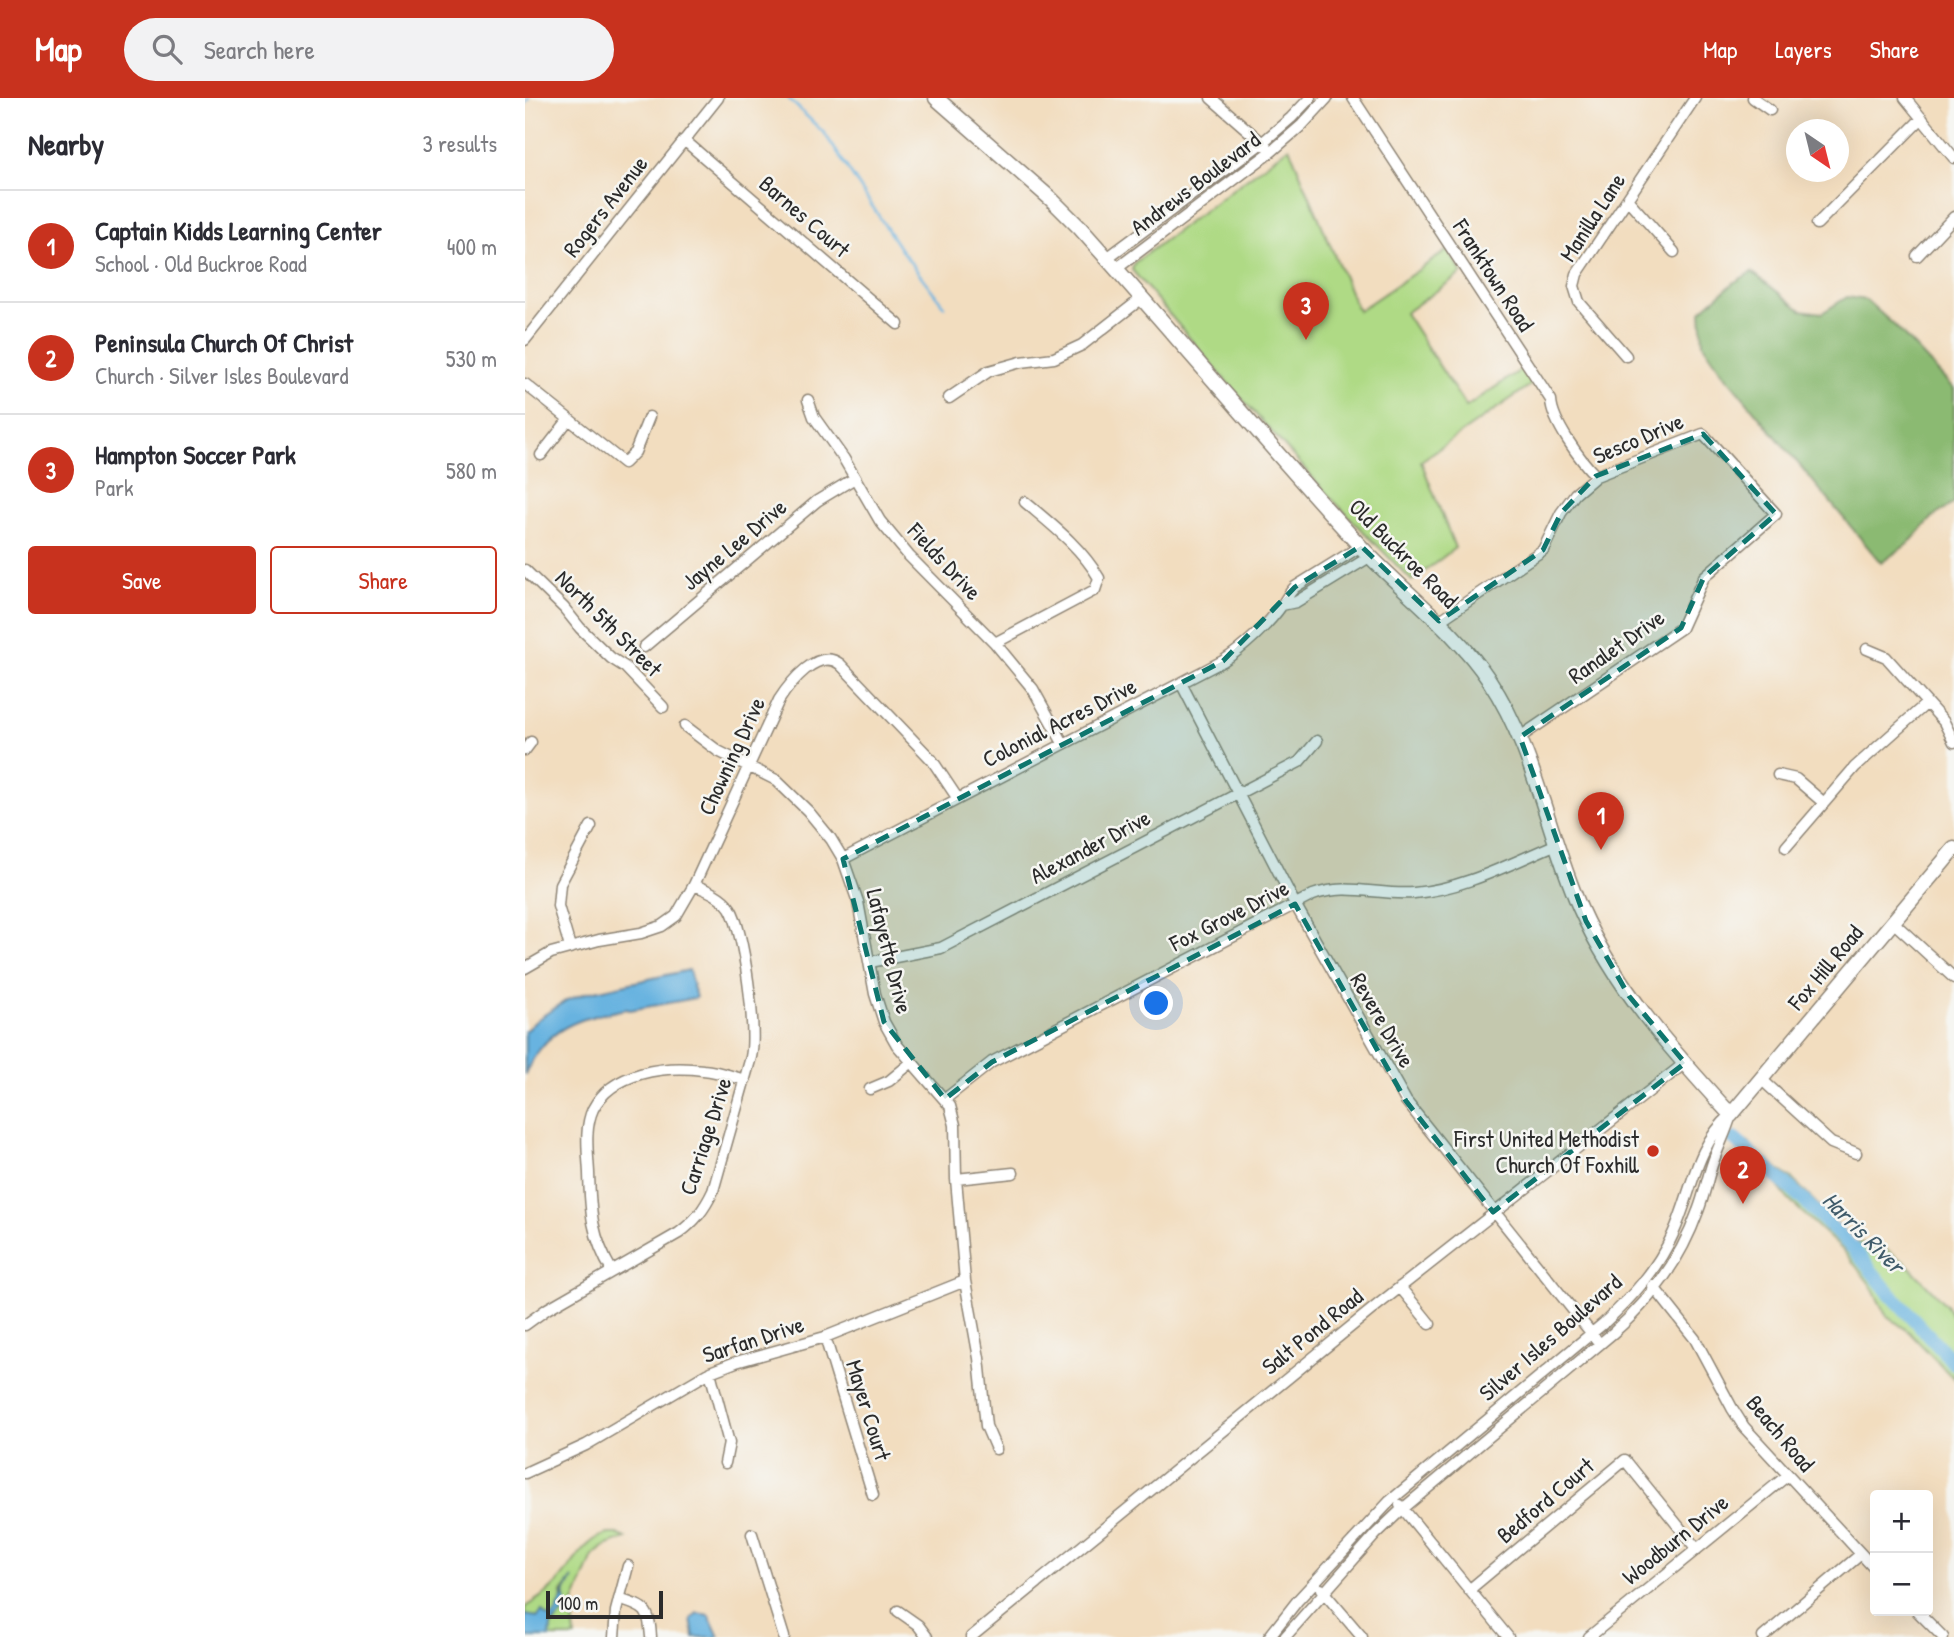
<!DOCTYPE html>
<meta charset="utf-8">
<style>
:root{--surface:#fff;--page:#f2f2f3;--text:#2b2b33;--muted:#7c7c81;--line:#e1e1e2;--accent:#c8321e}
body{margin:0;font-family:"Patrick Hand",sans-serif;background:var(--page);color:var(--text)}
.controls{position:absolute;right:21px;bottom:21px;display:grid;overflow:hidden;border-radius:7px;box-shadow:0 7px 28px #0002}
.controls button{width:63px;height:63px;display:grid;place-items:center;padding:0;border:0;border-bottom:2px solid var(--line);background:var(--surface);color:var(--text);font:35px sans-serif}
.compass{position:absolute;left:1261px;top:21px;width:63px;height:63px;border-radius:50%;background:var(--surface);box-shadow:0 7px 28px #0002;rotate:145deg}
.scale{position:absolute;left:21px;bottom:18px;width:117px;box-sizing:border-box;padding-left:7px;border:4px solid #2b2b2b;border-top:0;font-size:19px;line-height:24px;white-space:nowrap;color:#2b2b2b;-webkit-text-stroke:5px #f6f6f2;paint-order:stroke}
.you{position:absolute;left:632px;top:906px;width:24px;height:24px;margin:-18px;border:5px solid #fff;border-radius:50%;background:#1a73e8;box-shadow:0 0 0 10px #1a73e833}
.badge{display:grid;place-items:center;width:46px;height:46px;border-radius:50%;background:var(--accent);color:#fff;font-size:23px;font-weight:700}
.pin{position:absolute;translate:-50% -58px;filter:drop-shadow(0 2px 4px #0008)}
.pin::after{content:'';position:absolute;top:37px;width:24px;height:21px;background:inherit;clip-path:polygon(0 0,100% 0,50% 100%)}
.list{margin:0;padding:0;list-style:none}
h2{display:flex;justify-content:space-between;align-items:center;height:91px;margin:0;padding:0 28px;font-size:30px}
h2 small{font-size:23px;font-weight:400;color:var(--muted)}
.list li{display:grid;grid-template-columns:46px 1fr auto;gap:21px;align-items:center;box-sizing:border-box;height:112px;padding:0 28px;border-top:2px solid var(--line)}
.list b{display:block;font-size:26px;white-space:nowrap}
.list p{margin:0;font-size:23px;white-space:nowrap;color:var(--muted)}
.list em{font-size:23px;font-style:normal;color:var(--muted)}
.actions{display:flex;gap:14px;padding:21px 28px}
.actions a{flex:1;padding:16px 0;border:2px solid var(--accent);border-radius:7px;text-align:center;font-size:24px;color:var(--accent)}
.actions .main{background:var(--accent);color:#fff}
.icon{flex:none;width:38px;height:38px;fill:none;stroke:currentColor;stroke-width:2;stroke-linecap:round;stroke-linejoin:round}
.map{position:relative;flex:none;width:1429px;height:1539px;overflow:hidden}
header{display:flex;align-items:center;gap:42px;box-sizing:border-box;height:98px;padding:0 35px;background:var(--accent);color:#fff}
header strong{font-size:33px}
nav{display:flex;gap:38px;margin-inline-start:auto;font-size:24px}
.search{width:490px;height:63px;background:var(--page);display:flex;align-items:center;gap:18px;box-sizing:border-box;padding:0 24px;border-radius:38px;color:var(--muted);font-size:26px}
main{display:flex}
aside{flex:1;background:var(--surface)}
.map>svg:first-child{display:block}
.green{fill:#afda85;stroke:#6d8258;stroke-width:2}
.forest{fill:#8bba72;stroke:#5b724e;stroke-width:2}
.water{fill:#67b3e0;stroke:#496f86;stroke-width:2}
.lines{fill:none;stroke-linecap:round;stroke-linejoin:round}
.stream{stroke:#67b3e0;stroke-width:2.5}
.river{stroke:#67b3e0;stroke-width:14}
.minor-casing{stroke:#8e8475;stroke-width:13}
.major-casing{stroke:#8e8475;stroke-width:17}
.minor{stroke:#fff;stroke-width:10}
.major{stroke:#fff;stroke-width:14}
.marked{fill:#0f766e;fill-opacity:0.2;stroke:#0f766e;stroke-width:5;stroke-dasharray:14 9;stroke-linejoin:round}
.poi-dot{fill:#c8321e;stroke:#f6f6f2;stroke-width:2.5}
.labels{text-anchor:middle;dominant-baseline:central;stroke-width:5;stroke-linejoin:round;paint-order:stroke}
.street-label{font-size:23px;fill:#2b2b2b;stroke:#f6f6f2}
.poi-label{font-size:23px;fill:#2b2b2b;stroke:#f6f6f2;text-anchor:end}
.water-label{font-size:24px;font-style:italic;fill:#405b6a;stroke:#f6f6f2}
</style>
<header>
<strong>Map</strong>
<div class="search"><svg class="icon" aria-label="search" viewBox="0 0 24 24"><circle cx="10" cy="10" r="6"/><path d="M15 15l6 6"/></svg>Search here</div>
<nav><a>Map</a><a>Layers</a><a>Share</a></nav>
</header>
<main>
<aside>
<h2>Nearby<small>3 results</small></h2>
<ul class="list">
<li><span class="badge">1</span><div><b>Captain Kidds Learning Center</b><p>School · Old Buckroe Road</p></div><em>400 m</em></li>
<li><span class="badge">2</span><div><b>Peninsula Church Of Christ</b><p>Church · Silver Isles Boulevard</p></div><em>530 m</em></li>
<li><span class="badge">3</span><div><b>Hampton Soccer Park</b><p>Park</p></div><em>580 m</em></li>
</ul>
<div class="actions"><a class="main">Save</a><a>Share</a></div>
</aside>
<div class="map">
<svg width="1429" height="1539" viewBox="0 0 1429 1539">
<rect width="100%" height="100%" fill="#f6f6f2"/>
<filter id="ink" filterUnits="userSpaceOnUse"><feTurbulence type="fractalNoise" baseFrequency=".0143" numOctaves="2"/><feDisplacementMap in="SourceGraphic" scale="14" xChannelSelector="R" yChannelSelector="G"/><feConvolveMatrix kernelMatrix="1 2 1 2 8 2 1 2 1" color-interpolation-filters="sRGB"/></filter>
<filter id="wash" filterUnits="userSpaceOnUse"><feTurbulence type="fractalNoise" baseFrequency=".00686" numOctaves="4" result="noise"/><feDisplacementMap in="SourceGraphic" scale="28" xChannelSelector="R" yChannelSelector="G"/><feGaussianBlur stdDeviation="1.57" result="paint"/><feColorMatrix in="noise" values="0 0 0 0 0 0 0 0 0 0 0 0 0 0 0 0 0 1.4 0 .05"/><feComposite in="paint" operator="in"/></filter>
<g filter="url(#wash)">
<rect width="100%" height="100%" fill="#f2ddbf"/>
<path class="green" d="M764 49 833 213 923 152 937 175 880 215 941 309 1000 269 1010 284 896 363 930 450 887 483 805 399 700 282 607 172 609 165Z
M1212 1039 1224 1045 1233 1056 1267 1081 1330 1144 1356 1148 1381 1165 1421 1207 1429 1221V1281L1383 1233 1361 1217 1345 1186 1319 1153 1263 1101 1241 1073 1210 1048Z
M84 1436H92L101 1440 78 1449 68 1458 49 1505 48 1517 50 1539H25L26 1528 42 1511 39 1496 45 1484 37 1494 36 1511 27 1520 1 1518 0 1509C12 1502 23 1495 32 1485 48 1469 59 1440 84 1436Z"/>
<path class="forest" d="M1227 174 1276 212 1297 215 1322 199 1341 202 1370 228 1429 291V405L1408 419 1384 445 1356 465 1198 275 1178 246 1176 213 1208 185Z"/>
<path class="water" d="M164 872 171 900 105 912 101 911C55 920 20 928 0 977V933L13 921 42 902 61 895Z
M48 1480 39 1496 42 1511 26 1528 25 1539H0V1517L13 1519 17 1513 21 1518 27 1520C39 1507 35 1494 48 1480Z
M172 1515 184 1517 194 1539H169L166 1521Z"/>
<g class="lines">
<path class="stream" d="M263 0 300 36 376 152 419 208
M0 6 4 0"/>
<path class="river" d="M1209 1041 1273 1097 1329 1151 1361 1191 1429 1265"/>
</g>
</g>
<g filter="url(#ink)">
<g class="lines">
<g class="minor-casing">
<path id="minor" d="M686 0 742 49
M828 0 1026 302C1027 324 1056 363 1071 378
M1228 0 1245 12
M1380 0 1429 60
M159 42 373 226
M1103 102 1149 154
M1292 126 1397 20
M1392 158 1429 119
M582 160 738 44 766 20 785 0
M591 171 747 53 777 27 802 0
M0 242 193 0
M1101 258 1054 204 1049 188 1052 176 1170 0
M0 286 99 365 110 354 124 319
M424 300 464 273 496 264 529 260 557 247 616 201
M283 302 289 319 319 361 355 423 384 458 470 545 508 591 538 645
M16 357 44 321
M0 472 39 510 55 530 86 560 100 569 138 609
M757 507 771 504 846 458
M914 523 1018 452 1036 415 1050 396 1071 378 1178 336 1251 416 1179 479 1156 530 995 639
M470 545 570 492 574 480C556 449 527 427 500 404
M119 549 292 403 330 380
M1342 551 1361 559 1419 624 1429 644
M656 585 770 806 881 1003 1075 1246
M160 628 193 653 251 682 283 713 306 741 318 761 333 804 350 896 359 924 372 947 425 1008 430 1027 431 1081 440 1183 454 1260 461 1328 471 1351
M0 652 6 644
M1253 677 1271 681 1299 705
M1261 749 1330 669 1402 605
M318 761 698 563C718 550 743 527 757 507 762 500 764 495 770 489L836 448
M1368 824 1429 880
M45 849 33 808 35 786 66 728
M345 864 416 850 774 664 792 643
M0 870 26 855 74 842 116 835 137 828 151 818 169 787 254 602C265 585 293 549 315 566L407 662 433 701
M1235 980 1306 1045 1331 1055
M345 991 364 983 387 964
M420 1001 467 964 788 797C821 784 855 798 889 795 939 791 986 765 1032 746
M431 1081 488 1075
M87 1173C67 1140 65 1113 64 1075 63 1055 59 1030 68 1011 87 974 140 967 178 972 192 973 206 978 220 982
M1128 1188 1170 1241 1207 1310 1219 1329 1350 1471
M875 1189 905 1226
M0 1227 22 1211 154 1135C170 1123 179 1112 188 1093L226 959C232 932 219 833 205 810 197 798 182 792 169 787
M300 1239 348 1397
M185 1274 204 1345 200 1365
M0 1375 61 1347 185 1274 211 1264 300 1239 440 1183
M875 1407 983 1539
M227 1436 259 1539
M796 1491 837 1539
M944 1492 1100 1362 1171 1450
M94 1501C121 1510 124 1510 126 1539
M373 1513 393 1527 402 1539
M1392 1513 1418 1539
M89 1539 91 1513 103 1468
M446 1539 850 1209 1160 965
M744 1539 773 1502 865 1403 1079 1225C1107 1199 1132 1172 1148 1136 1167 1095 1170 1048 1206 1017
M760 1539 851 1436 874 1414 1088 1235C1127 1201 1156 1161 1173 1113 1179 1098 1182 1082 1187 1067 1193 1049 1201 1034 1206 1017
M1064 1539 1263 1377
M1238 1539 1336 1456"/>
</g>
<g class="major-casing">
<path id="major" d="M411 0 526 101 555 130C649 235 740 344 836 449 878 494 929 530 964 582 1010 651 1022 735 1055 810 1090 889 1147 953 1206 1017L1429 751"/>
</g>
<use href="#minor" class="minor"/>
<use href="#major" class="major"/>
</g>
</g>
<path class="marked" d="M1178 336 1251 416 1179 479 1156 530 995 639 1061 823 1104 898 1160 965 968 1114 881 1003 770 806 467 964 420 1001 359 924 318 761 698 563 770 489 836 448 914 523 1018 452 1036 415 1071 378Z"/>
<circle class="poi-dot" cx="1128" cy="1053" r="7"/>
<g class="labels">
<g class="street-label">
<text transform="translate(670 85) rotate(-37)">Andrews Boulevard</text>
<text transform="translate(80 108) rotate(-52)">Rogers Avenue</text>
<text transform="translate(280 118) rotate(41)">Barnes Court</text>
<text transform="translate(1067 119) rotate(-57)">Manilla Lane</text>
<text transform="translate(969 177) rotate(57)">Franktown Road</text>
<text transform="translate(1113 340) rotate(-23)">Sesco Drive</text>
<text transform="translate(209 446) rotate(-40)">Jayne Lee Drive</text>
<text transform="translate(879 455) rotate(45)">Old Buckroe Road</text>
<text transform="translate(420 463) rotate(47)">Fields Drive</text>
<text transform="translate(84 525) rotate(45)">North 5th Street</text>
<text transform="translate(1091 548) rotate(-35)">Ranalet Drive</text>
<text transform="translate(534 624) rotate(-27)">Colonial Acres Drive</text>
<text transform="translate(206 658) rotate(-65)">Chowning Drive</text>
<text transform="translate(565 748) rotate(-28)">Alexander Drive</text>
<text transform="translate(704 817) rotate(-27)">Fox Grove Drive</text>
<text transform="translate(365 853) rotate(76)">Lafayette Drive</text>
<text transform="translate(1300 869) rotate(-50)">Fox Hill Road</text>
<text transform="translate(858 922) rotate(60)">Revere Drive</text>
<text transform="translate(180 1038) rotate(-72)">Carriage Drive</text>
<text transform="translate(787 1233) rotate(-39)">Salt Pond Road</text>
<text transform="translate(1025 1239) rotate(-41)">Silver Isles Boulevard</text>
<text transform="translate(228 1241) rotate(-18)">Sarfan Drive</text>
<text transform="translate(344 1312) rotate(73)">Mayer Court</text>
<text transform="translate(1256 1335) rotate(50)">Beach Road</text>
<text transform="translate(1020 1402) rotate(-40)">Bedford Court</text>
<text transform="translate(1150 1441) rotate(-39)">Woodburn Drive</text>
</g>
<g class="poi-label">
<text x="1114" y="1040">First United Methodist<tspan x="1114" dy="26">Church Of Foxhill</tspan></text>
</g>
<g class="water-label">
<text transform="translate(1339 1134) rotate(45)">Harris River</text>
</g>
</g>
</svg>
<div class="controls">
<button>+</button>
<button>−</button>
</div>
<svg class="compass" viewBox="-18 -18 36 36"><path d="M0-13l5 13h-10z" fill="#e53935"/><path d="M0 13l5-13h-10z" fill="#7c7c81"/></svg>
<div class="scale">100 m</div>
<div class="you"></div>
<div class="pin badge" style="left:1076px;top:752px">1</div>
<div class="pin badge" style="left:1218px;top:1106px">2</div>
<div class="pin badge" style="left:781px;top:242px">3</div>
</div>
</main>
